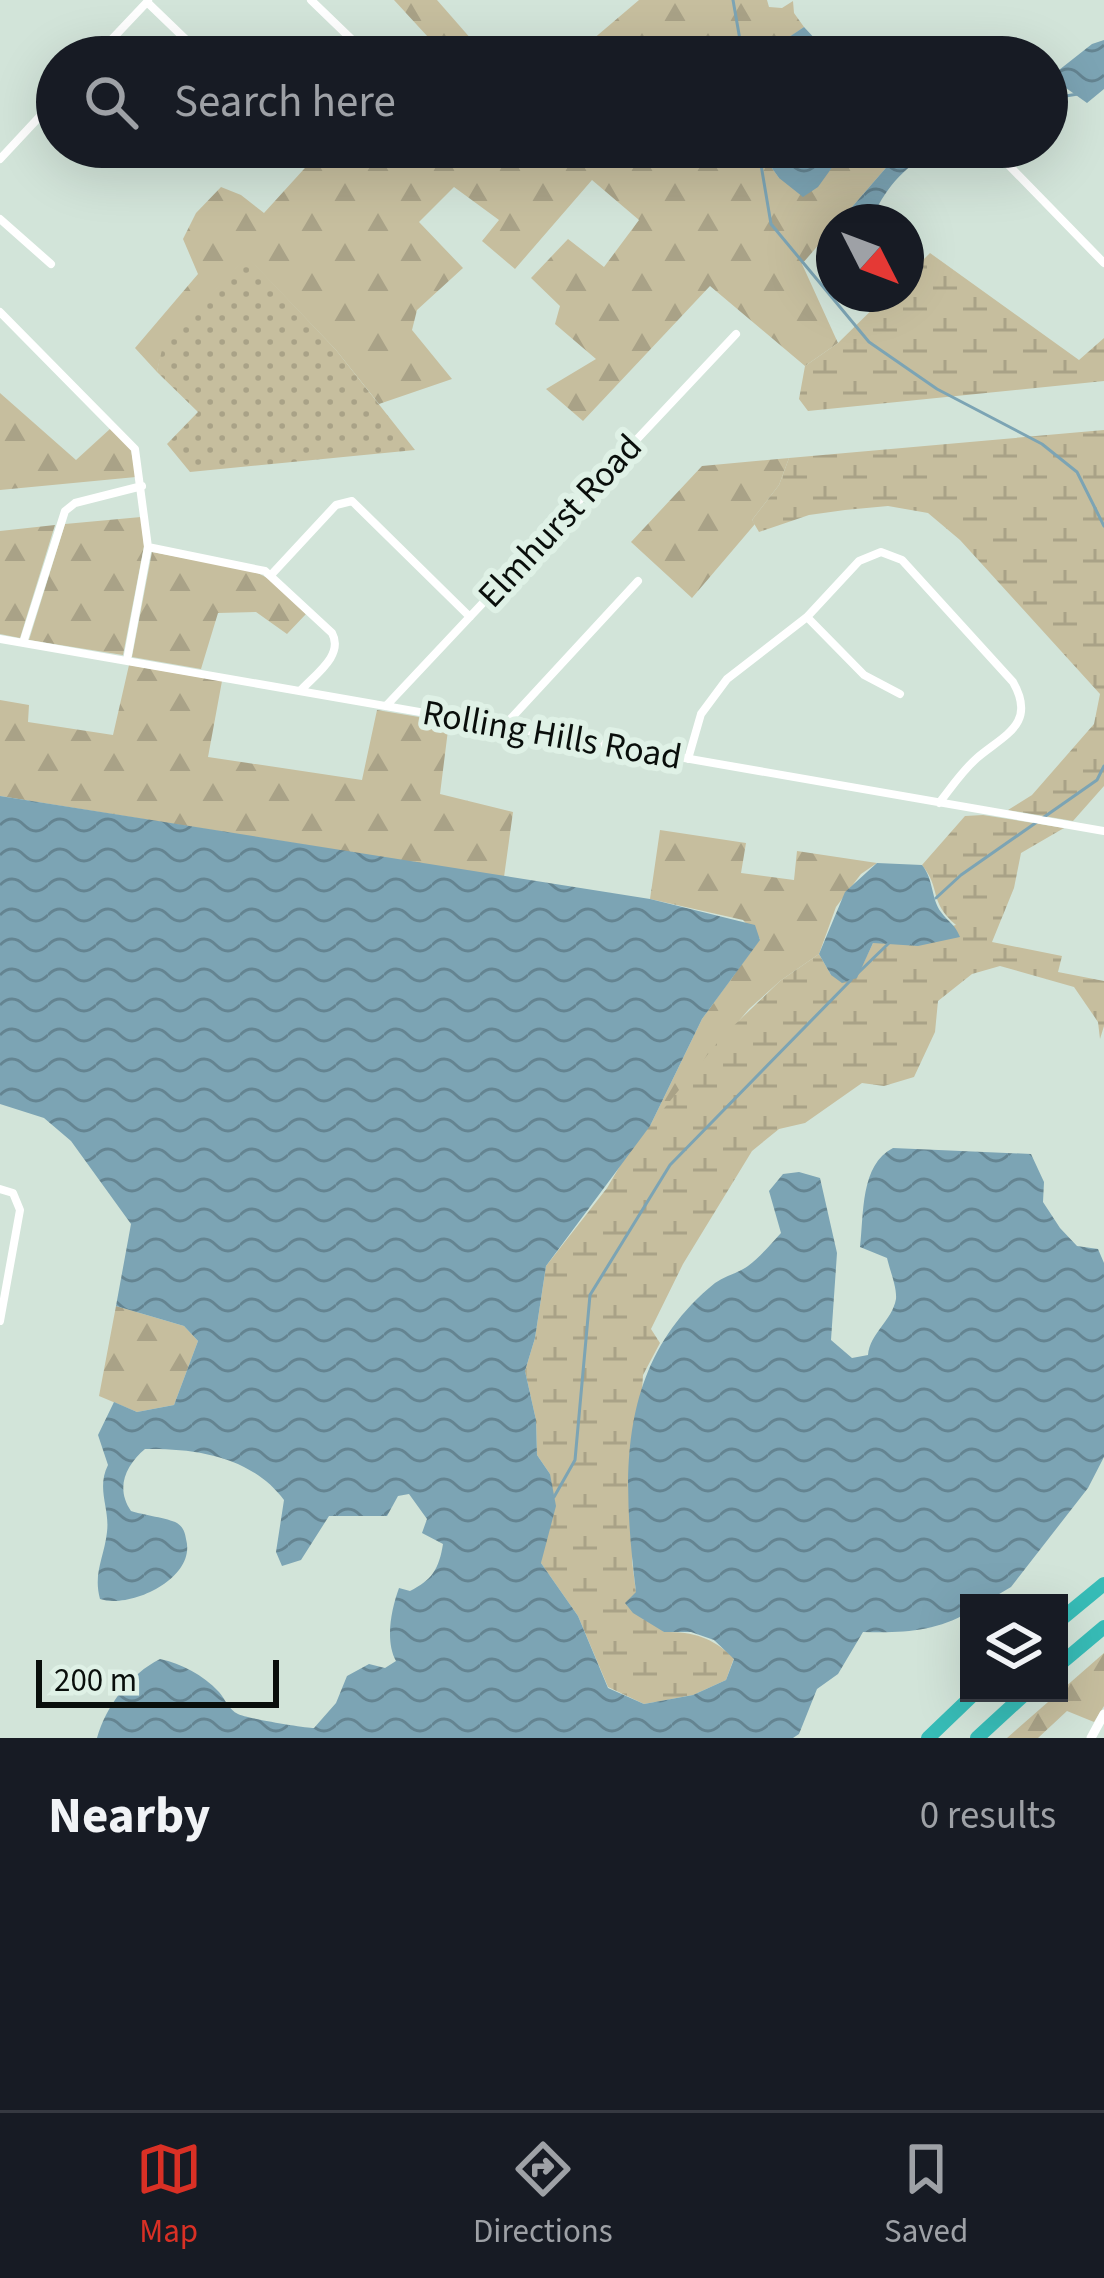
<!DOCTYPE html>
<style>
:root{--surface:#171b24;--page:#20242c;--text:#f1f3f6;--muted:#9ea1a6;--line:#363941;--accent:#d93025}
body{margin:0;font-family:"Source Sans 3",sans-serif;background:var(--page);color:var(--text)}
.controls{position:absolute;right:36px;bottom:36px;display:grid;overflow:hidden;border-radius:0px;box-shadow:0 12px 48px #0002}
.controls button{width:108px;height:108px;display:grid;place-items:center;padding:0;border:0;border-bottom:3px solid var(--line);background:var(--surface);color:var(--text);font:60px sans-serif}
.compass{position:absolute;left:816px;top:204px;width:108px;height:108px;border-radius:50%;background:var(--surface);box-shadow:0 12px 48px #0002;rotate:132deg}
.scale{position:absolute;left:36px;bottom:30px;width:243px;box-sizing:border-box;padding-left:12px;border:6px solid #090e0b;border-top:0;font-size:33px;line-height:42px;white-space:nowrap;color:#090e0b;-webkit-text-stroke:9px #dff1e6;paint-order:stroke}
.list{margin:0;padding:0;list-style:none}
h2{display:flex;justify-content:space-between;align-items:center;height:156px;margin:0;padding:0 48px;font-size:51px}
h2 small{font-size:39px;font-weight:400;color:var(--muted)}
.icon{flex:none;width:66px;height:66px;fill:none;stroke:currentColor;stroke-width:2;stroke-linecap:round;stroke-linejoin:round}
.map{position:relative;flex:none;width:1104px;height:1738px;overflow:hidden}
.search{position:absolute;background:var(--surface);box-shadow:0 12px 48px #0002;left:36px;right:36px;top:36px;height:132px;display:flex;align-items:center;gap:30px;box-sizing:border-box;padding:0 42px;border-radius:66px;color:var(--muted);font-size:45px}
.sheet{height:372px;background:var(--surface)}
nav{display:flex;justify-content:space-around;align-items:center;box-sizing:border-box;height:168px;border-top:3px solid var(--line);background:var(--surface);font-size:33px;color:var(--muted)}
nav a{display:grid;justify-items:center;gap:6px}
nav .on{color:var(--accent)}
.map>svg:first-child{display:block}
.grass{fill:url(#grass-dots)}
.forest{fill:url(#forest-firs)}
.wetland{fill:url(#wetland-marsh)}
.water{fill:url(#water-waves)}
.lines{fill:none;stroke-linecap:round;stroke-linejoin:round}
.stream{stroke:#7ca4b4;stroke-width:3}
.minor{stroke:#fff;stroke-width:8}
.tertiary{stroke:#fff;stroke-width:9}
.motorway{stroke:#37bcb7;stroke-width:14}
.labels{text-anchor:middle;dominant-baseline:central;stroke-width:12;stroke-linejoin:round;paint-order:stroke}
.street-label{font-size:36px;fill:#090e0b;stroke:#dff1e6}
</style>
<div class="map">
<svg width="1104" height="1738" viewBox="0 0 1104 1738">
<defs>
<pattern id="grass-dots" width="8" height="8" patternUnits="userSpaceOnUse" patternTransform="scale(3)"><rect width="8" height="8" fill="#c6be9e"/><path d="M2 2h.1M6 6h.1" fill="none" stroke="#a9a287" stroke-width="1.8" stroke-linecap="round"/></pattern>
<pattern id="forest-firs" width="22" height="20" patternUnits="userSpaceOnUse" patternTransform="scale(3)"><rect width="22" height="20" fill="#c6be9e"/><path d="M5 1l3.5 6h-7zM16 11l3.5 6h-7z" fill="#a9a287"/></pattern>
<pattern id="wetland-marsh" width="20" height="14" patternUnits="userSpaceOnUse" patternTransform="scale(3)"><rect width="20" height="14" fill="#c6be9e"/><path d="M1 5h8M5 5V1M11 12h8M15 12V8" fill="none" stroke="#a9a287"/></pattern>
<pattern id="water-waves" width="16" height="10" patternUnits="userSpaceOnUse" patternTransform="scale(3)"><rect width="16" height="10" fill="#7ca4b4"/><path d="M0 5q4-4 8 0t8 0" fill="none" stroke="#648491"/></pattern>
</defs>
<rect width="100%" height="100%" fill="#d2e4d9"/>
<path class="grass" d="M247 256 336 350 415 450 190 472 167 444 198 412 157 372 162 345Z"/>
<path class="forest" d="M394 0H437L472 40 477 57H409L428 37Z
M639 0H767L769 7 782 8 793 1 794 13 804 27 781 43 780 57H572Z
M324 147H757L779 178 836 162 817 147H904L839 222H834V227L802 264 838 343 805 366 710 286 583 421 546 389 596 359 555 324 560 306 531 278 568 239 604 267 639 220 592 180 515 269 482 241 499 220 454 187 419 222 463 268 417 310 412 330 452 379 379 404 336 350 247 257 163 345 157 372 135 348 198 274 183 239 196 213 221 187 241 195 264 213Z
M0 393 76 460 111 428 131 450 136 477 0 490Z
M789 458 779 485 752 520 755 524 692 598 631 542 702 466Z
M141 517 144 546 123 655 29 640 65 524Z
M55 525 20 638 0 634V531Z
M152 552 254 571 271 580 306 614 287 634 256 612 218 613 201 669 132 657Z
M129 665 222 681 208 757 362 780 377 710 449 722 440 794 513 812 504 877 0 796V700L29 705 28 722 113 735Z
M660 830 746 843 741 873 794 880 797 851 877 863 861 874 836 907 819 954 780 981 749 1009 650 1126 702 1019 760 939 743 920 650 899Z
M116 1306 184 1326 198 1341 174 1405 137 1412 99 1396Z
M1104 1653V1706L1094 1722 1067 1711 1038 1738H1007Z"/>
<path class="wetland" d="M930 253 1079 360 1104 338V381L808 411 799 399 805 366 838 343 888 294H906V277Z
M1104 430V786L1073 821 1008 810 1032 795 1094 724 1100 694 960 540 928 513 888 506 845 510 809 515 759 532 752 520 779 485 789 458Z
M983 815 1064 828 1021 853 1014 888 992 942 1062 956 1058 972 1104 981V1026L1100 1039 1098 1022 1074 987 1000 966 972 974 938 1001 935 1032 914 1077 884 1086 862 1083 805 1123 779 1129 752 1151 683 1264 651 1329 660 1343 643 1375 632 1561 636 1592 664 1632C695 1632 711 1637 734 1658L726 1680 693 1695 644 1704 608 1687 578 1616 541 1563 550 1474 537 1455 536 1420 525 1371 535 1338 546 1266 607 1188 627 1154 722 1037 780 981 819 954 831 975 864 962 873 943H893L956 925C928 901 942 890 922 865L965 816Z"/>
<path class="water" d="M804 27 832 57H780V43Z
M1104 40V89L1087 103 1059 83V70L1092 44Z
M757 147H817L836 162 818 187 803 197 779 178Z
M904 147H939C911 163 891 180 876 210L883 222H839Z
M0 796 650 899 755 925 760 940 702 1019 650 1126 546 1266 535 1338 525 1371 536 1420 537 1455 550 1474 556 1506 541 1563 578 1616 608 1688 644 1704 693 1695 726 1680 734 1659 714 1640 691 1632H664L633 1613 625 1603 636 1592C622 1477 616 1363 715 1283 725 1276 738 1273 748 1266 760 1257 771 1244 781 1233L769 1191 783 1174 799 1172 820 1178 837 1253 831 1340 852 1358 868 1355C870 1333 892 1321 896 1299 897 1287 890 1271 887 1258L860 1247C864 1214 860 1165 893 1148L1031 1154 1044 1182 1043 1202 1060 1228 1077 1246 1098 1249 1104 1263V1457L1088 1488 1011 1587 984 1603H969V1612C935 1632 902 1633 863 1632L838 1674 817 1689 799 1734 793 1738H97C106 1706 130 1674 160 1659 182 1664 202 1674 219 1692 225 1699 229 1710 238 1714 245 1718 305 1728 314 1728L336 1703 347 1676 369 1664 385 1668 396 1661C385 1641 391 1610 399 1588L410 1591C432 1580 439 1569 443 1544L422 1533 427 1519 409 1494 398 1496 387 1516H329L301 1560 282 1566 276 1552 284 1500C252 1457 196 1448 145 1449 126 1465 115 1488 131 1511 143 1515 168 1518 177 1523 183 1527 185 1532 186 1539 197 1578 131 1609 100 1599 93 1573 104 1558 107 1532 110 1508 96 1489 108 1465L98 1435 114 1402 137 1412 174 1405 198 1341 184 1326 116 1306 131 1224 71 1141 44 1118 0 1104Z
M877 863 922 865C934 880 931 899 941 912 949 923 955 924 960 937L918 946 873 943 857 978 842 983 831 975 819 954 845 892Z"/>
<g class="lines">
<path class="stream" d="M733 0 743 57
M1047 99 1078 94
M758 147 771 224 869 342 937 389 1042 444 1077 472 1104 526
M936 898 961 875 1097 780 1104 766
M858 973 890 942
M554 1497 575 1460 590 1295 670 1165 851 980"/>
<path class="minor" d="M311 0 370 57
M147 2 204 57
M95 57 148 1
M125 147 132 153 149 155
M293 147 296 156
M993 149 1104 263
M0 159 57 98
M0 219 51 264
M0 312 135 449 148 547 127 660
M148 547 265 571 332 633C344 655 316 674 301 690
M271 575 336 505 352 501 470 617
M807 617 864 675 900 694
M0 639 1104 831
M23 643 65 511 75 503 142 486
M386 706 736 334
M503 727 638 581
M688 759 701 714 727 679 807 617 859 561 881 552 902 560 1013 682C1037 724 1004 735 977 758 962 771 951 788 939 803
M0 1189 13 1193 20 1210 0 1321"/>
<path class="tertiary" d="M1091 1738 1104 1714"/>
<path class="motorway" d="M1059 1621 1104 1584
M1059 1665 1104 1627
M928 1738 975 1693
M977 1738 1026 1693"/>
</g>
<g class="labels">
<g class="street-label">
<text transform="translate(560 521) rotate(-47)">Elmhurst Road</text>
<text transform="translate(552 735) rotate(10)">Rolling Hills Road</text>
</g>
</g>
</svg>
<div class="controls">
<button><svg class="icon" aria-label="layers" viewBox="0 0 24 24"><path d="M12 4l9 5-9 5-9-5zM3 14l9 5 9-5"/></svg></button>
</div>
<svg class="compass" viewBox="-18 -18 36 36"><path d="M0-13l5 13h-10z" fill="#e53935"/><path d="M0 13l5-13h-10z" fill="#9ea1a6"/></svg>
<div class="scale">200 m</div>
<div class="search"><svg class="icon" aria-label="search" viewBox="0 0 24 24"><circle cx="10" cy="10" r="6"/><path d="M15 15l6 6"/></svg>Search here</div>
</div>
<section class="sheet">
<h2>Nearby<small>0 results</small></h2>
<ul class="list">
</ul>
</section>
<nav>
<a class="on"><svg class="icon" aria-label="map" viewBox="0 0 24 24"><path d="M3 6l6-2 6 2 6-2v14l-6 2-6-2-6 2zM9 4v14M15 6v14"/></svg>Map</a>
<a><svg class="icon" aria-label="directions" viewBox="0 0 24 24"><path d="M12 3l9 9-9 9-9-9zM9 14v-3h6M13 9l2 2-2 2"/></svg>Directions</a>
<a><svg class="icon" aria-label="saved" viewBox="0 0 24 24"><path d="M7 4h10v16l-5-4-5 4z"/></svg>Saved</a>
</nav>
